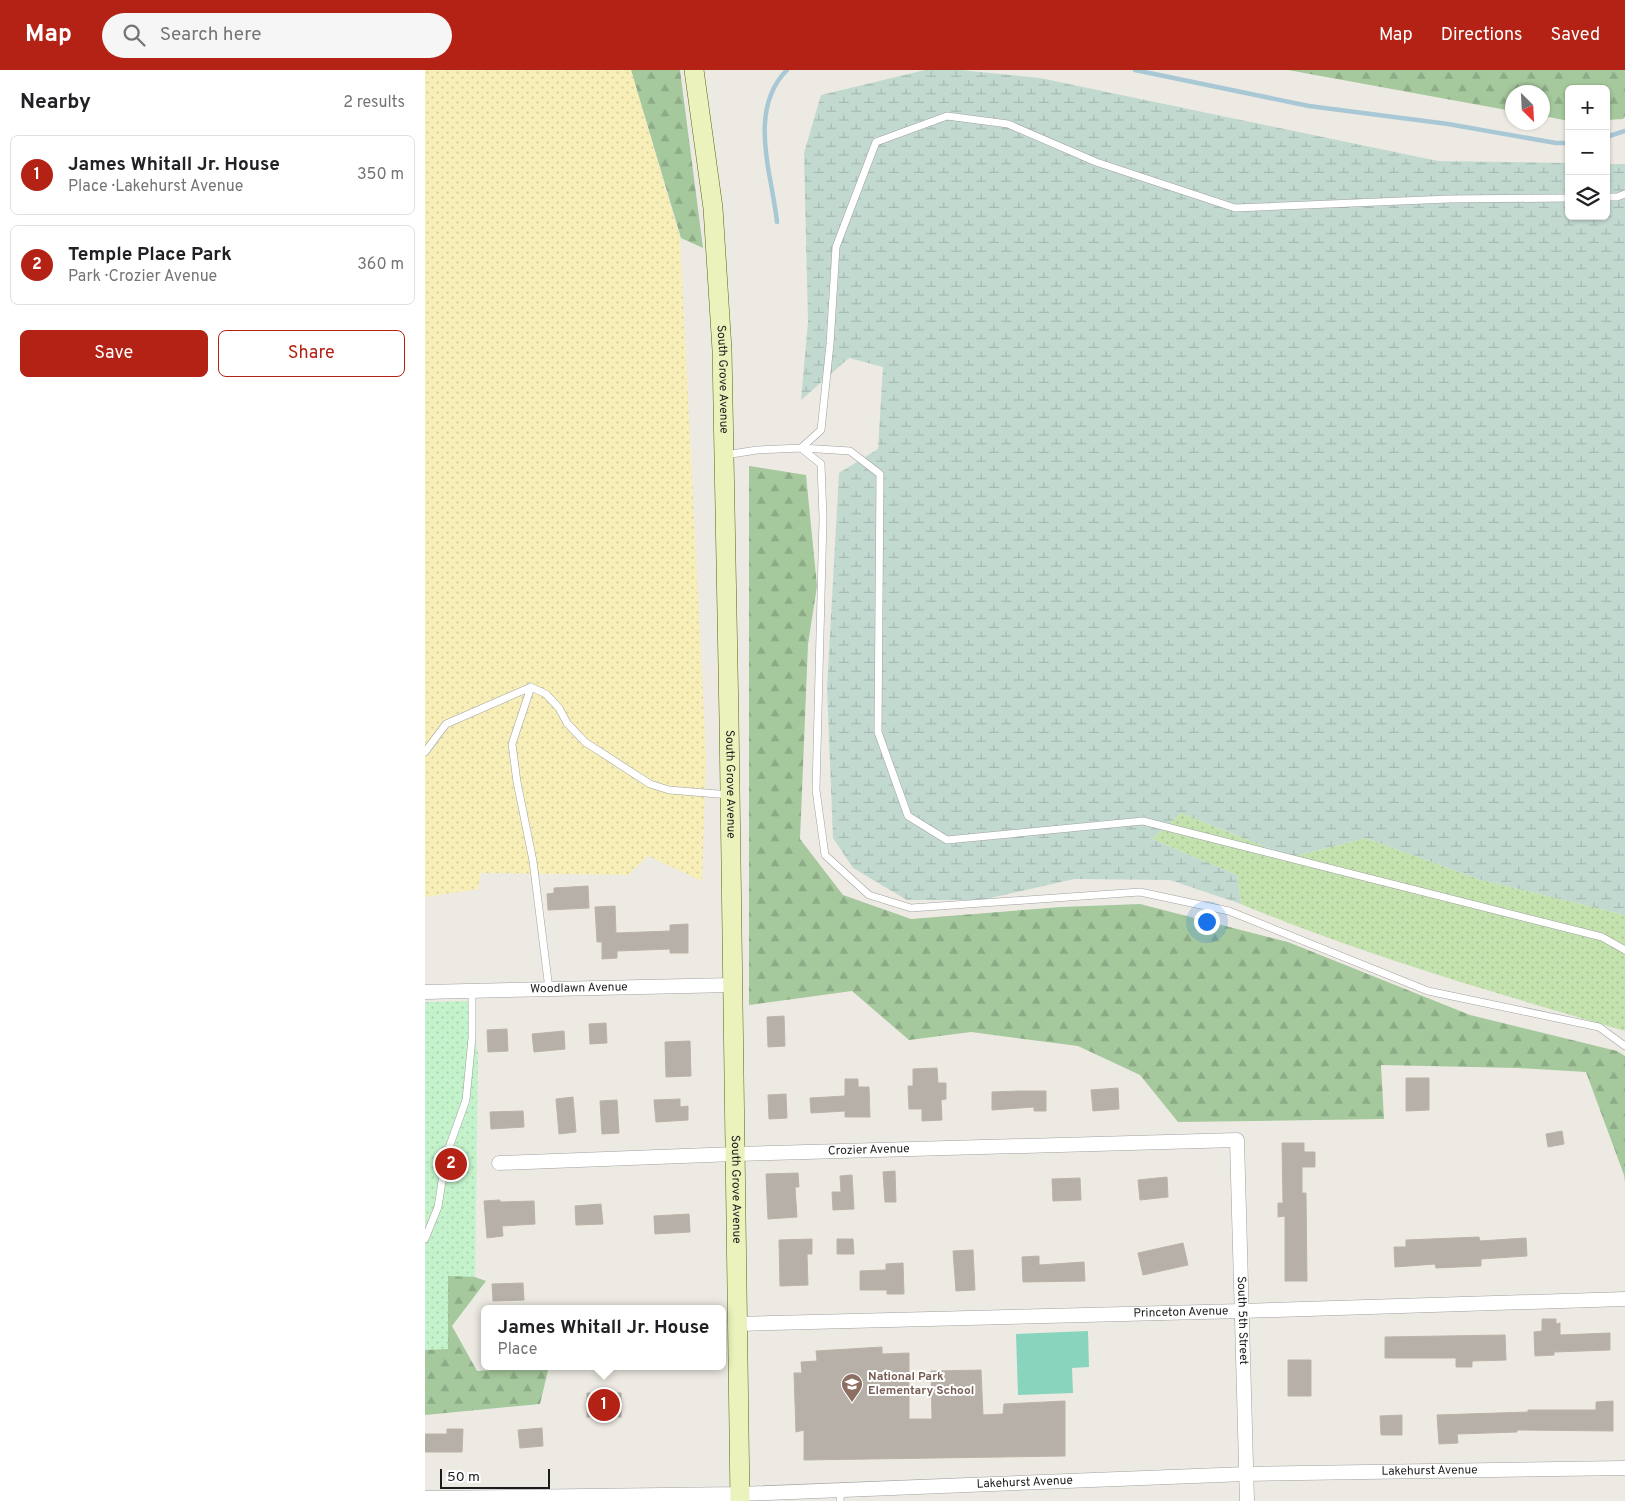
<!DOCTYPE html>
<meta charset="utf-8">
<style>
:root{--surface:#fff;--page:#f6f6f6;--text:#202124;--muted:#757577;--line:#e0e0e0;--accent:#b42215}
body{margin:0;font-family:Overpass,sans-serif;background:var(--page);color:var(--text)}
.controls{position:absolute;right:15px;top:15px;display:grid;overflow:hidden;border-radius:8px;box-shadow:0 1px 4px #0004}
.controls button{width:45px;height:45px;display:grid;place-items:center;padding:0;border:0;border-bottom:1px solid var(--line);background:var(--surface);color:var(--text);font:25px sans-serif}
.compass{position:absolute;left:1080px;top:15px;width:45px;height:45px;border-radius:50%;background:var(--surface);box-shadow:0 1px 4px #0004;rotate:156deg}
.scale{position:absolute;left:15px;bottom:12px;width:110px;box-sizing:border-box;padding-left:5px;border:2px solid #1c1c1c;border-top:0;font-size:14px;line-height:18px;white-space:nowrap;color:#1c1c1c;-webkit-text-stroke:4px #fff;paint-order:stroke}
.you{position:absolute;left:781px;top:851px;width:18px;height:18px;margin:-12px;border:4px solid #fff;border-radius:50%;background:#1a73e8;box-shadow:0 0 0 8px #1a73e833}
.badge{display:grid;place-items:center;width:32px;height:32px;border-radius:50%;background:var(--accent);color:#fff;font-size:16px;font-weight:700}
.pin{position:absolute;translate:-50% -50%;border:2px solid #fff;box-shadow:0 1px 5px #0006}
.popup{position:absolute;left:56px;top:1235px;width:245px;height:65px;box-sizing:border-box;display:grid;place-content:center;border-radius:8px;background:var(--surface);filter:drop-shadow(0 1px 4px #0005);font-size:16px;white-space:nowrap;color:var(--muted)}
.popup b{font-size:19px;color:var(--text)}
.popup::after{content:'';position:absolute;left:50%;top:100%;margin-left:-10px;border:10px solid transparent;border-top-color:var(--surface)}
.list{margin:0;padding:0;list-style:none}
h2{display:flex;justify-content:space-between;align-items:center;height:65px;margin:0;padding:0 20px;font-size:21px}
h2 small{font-size:16px;font-weight:400;color:var(--muted)}
.list li{display:grid;grid-template-columns:32px 1fr auto;gap:15px;align-items:center;box-sizing:border-box;height:80px;margin:0 10px 10px;padding:0 10px;border:1px solid var(--line);border-radius:8px}
.list b{display:block;font-size:19px;white-space:nowrap}
.list p{margin:0;font-size:16px;white-space:nowrap;color:var(--muted)}
.list em{font-size:16px;font-style:normal;color:var(--muted)}
.actions{display:flex;gap:10px;padding:15px 20px}
.actions a{flex:1;padding:11px 0;border:1px solid var(--accent);border-radius:8px;text-align:center;font-size:18px;color:var(--accent)}
.actions .main{background:var(--accent);color:#fff}
.icon{flex:none;width:28px;height:28px;fill:none;stroke:currentColor;stroke-width:2;stroke-linecap:round;stroke-linejoin:round}
.map{position:relative;flex:none;width:1200px;height:1431px;overflow:hidden}
header{display:flex;align-items:center;gap:30px;box-sizing:border-box;height:70px;padding:0 25px;background:var(--accent);color:#fff}
header strong{font-size:24px}
nav{display:flex;gap:28px;margin-inline-start:auto;font-size:18px}
.search{width:350px;height:45px;background:var(--page);display:flex;align-items:center;gap:12px;box-sizing:border-box;padding:0 18px;border-radius:28px;color:var(--muted);font-size:19px}
main{display:flex}
aside{flex:1;background:var(--surface)}
.map>svg:first-child{display:block}
.grass{fill:url(#grass-dots)}
.forest{fill:url(#forest-firs)}
.wetland{fill:url(#wetland-marsh)}
.sand{fill:url(#sand-dots)}
.park{fill:url(#park-dots)}
.pitch{fill:#89d4bd}
.lines{fill:none;stroke-linecap:round;stroke-linejoin:round}
.stream{stroke:#a8c8d6;stroke-width:4.5}
.building{fill:#b6b0a9;stroke:#bdb2a7}
.service-casing{stroke:#a0a0a0;stroke-width:8}
.minor-casing{stroke:#a0a0a0;stroke-width:15}
.secondary-casing{stroke:#576710;stroke-width:20}
.service{stroke:#fff;stroke-width:7}
.minor{stroke:#fff;stroke-width:14}
.secondary{stroke:#ebf2bc;stroke-width:19}
.labels{text-anchor:middle;dominant-baseline:central;stroke-width:4;stroke-linejoin:round;paint-order:stroke}
.street-label{font-size:12px;fill:#1c1c1c;stroke:#fff}
.education-label{font-size:12px;font-weight:bold;fill:#785e54;stroke:#fff;text-anchor:start}
</style>
<header>
<strong>Map</strong>
<div class="search"><svg class="icon" aria-label="search" viewBox="0 0 24 24"><circle cx="10" cy="10" r="6"/><path d="M15 15l6 6"/></svg>Search here</div>
<nav><a>Map</a><a>Directions</a><a>Saved</a></nav>
</header>
<main>
<aside>
<h2>Nearby<small>2 results</small></h2>
<ul class="list">
<li><span class="badge">1</span><div><b>James Whitall Jr. House</b><p>Place · Lakehurst Avenue</p></div><em>350 m</em></li>
<li><span class="badge">2</span><div><b>Temple Place Park</b><p>Park · Crozier Avenue</p></div><em>360 m</em></li>
</ul>
<div class="actions"><a class="main">Save</a><a>Share</a></div>
</aside>
<div class="map">
<svg width="1200" height="1431" viewBox="0 0 1200 1431">
<defs>
<pattern id="grass-dots" width="8" height="8" patternUnits="userSpaceOnUse" patternTransform="scale(1.25)"><rect width="8" height="8" fill="#c3e2ae"/><path d="M2 2h.1M6 6h.1" fill="none" stroke="#a7c195" stroke-width="1.8" stroke-linecap="round"/></pattern>
<pattern id="forest-firs" width="22" height="20" patternUnits="userSpaceOnUse" patternTransform="scale(1.25)"><rect width="22" height="20" fill="#a5c89c"/><path d="M5 1l3.5 6h-7zM16 11l3.5 6h-7z" fill="#8dab86"/></pattern>
<pattern id="wetland-marsh" width="20" height="14" patternUnits="userSpaceOnUse" patternTransform="scale(1.25)"><rect width="20" height="14" fill="#c2d9d0"/><path d="M1 5h8M5 5V1M11 12h8M15 12V8" fill="none" stroke="#a6bab2"/></pattern>
<pattern id="sand-dots" width="8" height="8" patternUnits="userSpaceOnUse" patternTransform="scale(1.25)"><rect width="8" height="8" fill="#f7efb7"/><path d="M2 2h.1M6 6h.1" fill="none" stroke="#d3cc9d" stroke-width="1.8" stroke-linecap="round"/></pattern>
<pattern id="park-dots" width="8" height="8" patternUnits="userSpaceOnUse" patternTransform="scale(1.25)"><rect width="8" height="8" fill="#c4f3cb"/><path d="M2 2h.1M6 6h.1" fill="none" stroke="#a8d0ae" stroke-width="1.8" stroke-linecap="round"/></pattern>
</defs>
<rect width="100%" height="100%" fill="#edeae3"/>
<path class="grass" d="M756 743 866 787 941 768 1053 809 1196 844 1200 847V961C1071 923 940 886 816 834L812 805 727 769Z"/>
<path class="forest" d="M206 0H255L278 178 256 168Z
M863 0H1200V47L1198 49 1181 50V19H1144V51L1118 46V22H1088L1087 41Z
M324 396 381 405 392 516 383 574 375 769 418 825 486 849 636 837 715 834 863 872 1045 945 1192 981 1200 986V1112L1199 1105 1161 1002 1093 998 956 995 959 1049 753 1052 715 1005 653 976 546 962 484 970 427 921 324 935Z
M0 960 50 1207 61 1211 27 1256 52 1301 124 1296 115 1334 0 1345Z"/>
<path class="wetland" d="M500 0H535L615 8 1013 91 1144 93V146H1181V94H1200V847L1196 844 1053 809 941 768 866 787 756 743 727 769 812 805 816 834 745 810 649 809 557 830H482L428 798 408 768 402 618 414 403 453 379 458 297 424 288 376 330 383 252 379 83 396 25Z"/>
<path class="sand" d="M0 0H206L255 168 281 686 277 811 223 786 203 805 56 803 53 819 0 827Z"/>
<path class="park" d="M42 931 53 983 50 1207 23 1206V1279L0 1280V932Z"/>
<path class="pitch" d="M663 1261 664 1297 647 1298 648 1323 593 1325 591 1264Z"/>
<g class="lines">
<path class="stream" d="M710 0 884 36 1023 54 1131 73H1144
M1181 67 1200 61
M352 152C347 104 322 40 362 0"/>
</g>
<path class="building" d="M163 816 164 838 123 840 122 824 129 823V818Z
M190 836 191 863 245 861V855L263 854V883H245V879L192 881V888L177 889V872H172L170 837Z
M359 946 360 976 343 977 342 947Z
M181 953 182 973 165 974 164 954Z
M82 959 83 981 63 982 62 960Z
M139 961 140 979 109 982 107 964Z
M265 971 266 1006 241 1007 240 972Z
M512 998 513 1013H521V1029L516 1030 517 1050 497 1051V1039H484L483 1016H488V999Z
M981 1008H1004V1040L981 1041Z
M420 1009H433V1017H444L445 1047H420V1041L386 1043 385 1028 420 1026Z
M693 1018 694 1039 668 1041 666 1020Z
M594 1021H621V1041H609V1037L567 1040V1022Z
M361 1024 362 1048 344 1049 343 1025Z
M148 1027 151 1062 134 1064 131 1029Z
M255 1029V1037L263 1036V1050L231 1052 229 1030Z
M192 1030 194 1063 177 1064 175 1031Z
M98 1041 99 1057 66 1059 65 1042Z
M1137 1061 1139 1074 1123 1077 1121 1064Z
M857 1073H879V1082H890V1097H877V1123H881L882 1211H860V1146L853 1147V1133H858Z
M470 1101 471 1132H460L458 1102Z
M373 1103 374 1117H370L372 1147 343 1149 341 1104Z
M427 1105 429 1139 408 1140 407 1122H416L415 1106Z
M742 1107 743 1127 715 1130 713 1110Z
M655 1108 656 1130 628 1131 627 1109Z
M75 1130V1132L109 1131 110 1154 77 1156 78 1166 62 1168 59 1131Z
M176 1134 178 1154 151 1155 150 1136Z
M264 1144 265 1162 230 1164 229 1146Z
M1054 1167 1055 1171 1101 1168 1102 1186 1056 1189V1196L1011 1198 1010 1194 970 1197 969 1177H981V1170Z
M387 1169V1184H382L383 1215 355 1216 354 1170Z
M412 1169H428L429 1184H412Z
M758 1173 763 1195 718 1205 713 1183Z
M548 1180 550 1220 531 1221 528 1181Z
M614 1186V1195L659 1192 660 1211 598 1212 597 1187Z
M478 1193 479 1224H462V1220H435V1201L461 1200V1194Z
M98 1213 99 1230 68 1231 67 1214Z
M1117 1249H1131V1254L1135 1253V1265L1185 1263V1280L1129 1282V1285L1110 1286 1109 1262 1117 1261Z
M1080 1265 1081 1290 1047 1291V1297H1031V1288H960V1267Z
M457 1277V1284L484 1283V1349H507L506 1301 556 1300 558 1345 578 1344 579 1334 640 1331V1386L379 1390V1360L371 1362 369 1303H377L376 1292 392 1291 391 1281Z
M863 1290H886V1326H863Z
M162 1323H196V1347H162Z
M1188 1331V1361L1092 1360V1362L1032 1364 1033 1373 1014 1374 1012 1345 1103 1342V1340H1171V1332Z
M977 1345V1365H956L955 1346Z
M117 1358 118 1376 95 1378 93 1360Z
M22 1359H38L37 1382H0V1364H22Z"/>
<g class="lines">
<g class="service-casing">
<path id="service" d="M1181 127H1192L1200 124
M376 378 396 360 405 274 411 177 451 72 522 46 583 54 671 92 810 138 1024 129 1144 128
M377 378 425 381 455 404 453 662 483 746 522 770 718 751 1177 867 1200 880
M300 385 332 380 376 378 396 394 398 448 391 720 400 785 444 825 486 838 715 822 804 841 1003 921 1174 957 1200 976
M106 617 87 674 92 712 108 791 124 919
M106 617 121 624 134 638 142 653 160 672 225 714 244 720 305 725
M0 682 21 654 106 617
M0 1169 13 1137 21 1086 41 1030 47 968V921
M415 1431 416 1420"/>
</g>
<g class="minor-casing">
<g id="minor">
<path id="s1" d="M0 922 307 915"/>
<path id="s2" d="M74 1093 310 1084 812 1070 822 1431"/>
<path id="s3" d="M312 1254 817 1241 1200 1229"/>
<path id="s4" d="M0 1428 315 1424 821 1404 1200 1398"/>
</g>
</g>
<g class="secondary-casing">
<g id="secondary">
<path id="s5" d="M269 0 288 138 297 280 304 649 315 1431"/>
</g>
</g>
<use href="#service" class="service"/>
<use href="#minor" class="minor"/>
<use href="#secondary" class="secondary"/>
</g>
<defs>
<g id="school-pin" transform="scale(1.125)"><path d="M0 17L-7.5 6A9.5 9.5 0 1 1 7.5 6Z" fill="#8d6e63" stroke="#fff"/><path d="M0-5L7-2L0 1L-7-2ZM-4 1L0 2.5L4 1V4Q0 6-4 4Z" fill="#fff"/></g>
</defs>
<g fill-rule="evenodd">
<use href="#school-pin" x="427" y="1314"/>
</g>
<g class="labels">
<g class="street-label">
<text stroke="none"><textPath href="#s5" startOffset="311">South Grove Avenue</textPath></text>
<text stroke="none"><textPath href="#s5" startOffset="716">South Grove Avenue</textPath></text>
<text stroke="none"><textPath href="#s1" startOffset="154">Woodlawn Avenue</textPath></text>
<text stroke="none"><textPath href="#s2" startOffset="370">Crozier Avenue</textPath></text>
<text stroke="none"><textPath href="#s5" startOffset="1121">South Grove Avenue</textPath></text>
<text stroke="none"><textPath href="#s3" startOffset="444">Princeton Avenue</textPath></text>
<text stroke="none"><textPath href="#s2" startOffset="919">South 5th Street</textPath></text>
<text stroke="none"><textPath href="#s4" startOffset="1005">Lakehurst Avenue</textPath></text>
<text stroke="none"><textPath href="#s4" startOffset="600">Lakehurst Avenue</textPath></text>
</g>
<g class="education-label">
<text x="443" y="1307">National Park<tspan x="443" dy="14">Elementary School</tspan></text>
</g>
</g>
</svg>
<div class="controls">
<button>+</button>
<button>−</button>
<button><svg class="icon" aria-label="layers" viewBox="0 0 24 24"><path d="M12 4l9 5-9 5-9-5zM3 14l9 5 9-5"/></svg></button>
</div>
<svg class="compass" viewBox="-18 -18 36 36"><path d="M0-13l5 13h-10z" fill="#e53935"/><path d="M0 13l5-13h-10z" fill="#757577"/></svg>
<div class="scale">50 m</div>
<div class="you"></div>
<div class="pin badge" style="left:179px;top:1335px">1</div>
<div class="popup"><b>James Whitall Jr. House</b>Place</div>
<div class="pin badge" style="left:26px;top:1094px">2</div>
</div>
</main>
